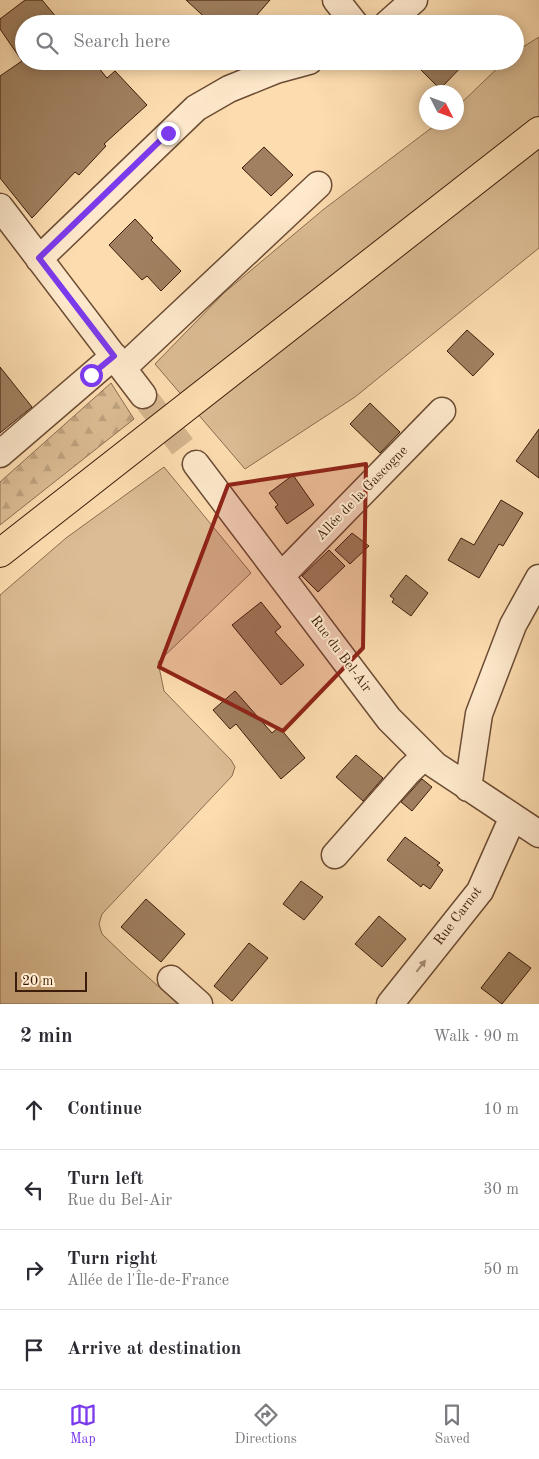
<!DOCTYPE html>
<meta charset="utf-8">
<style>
:root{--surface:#fff;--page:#f7f7f7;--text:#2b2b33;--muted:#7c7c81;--line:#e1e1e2;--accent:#7c3aed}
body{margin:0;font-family:"Old Standard TT",serif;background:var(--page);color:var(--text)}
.compass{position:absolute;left:419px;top:85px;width:45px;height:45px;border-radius:50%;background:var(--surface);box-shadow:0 2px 12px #0003;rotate:132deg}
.scale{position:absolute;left:15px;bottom:12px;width:72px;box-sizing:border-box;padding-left:5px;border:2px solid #3c1c0a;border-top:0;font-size:14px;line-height:18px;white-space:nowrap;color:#3c1c0a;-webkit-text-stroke:4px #fee9cc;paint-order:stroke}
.stop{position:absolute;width:15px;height:15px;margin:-11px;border:4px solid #7c3aed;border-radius:50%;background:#fff}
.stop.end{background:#7c3aed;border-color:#fff;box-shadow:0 1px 5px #0008}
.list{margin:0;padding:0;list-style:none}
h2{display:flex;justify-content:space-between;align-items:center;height:65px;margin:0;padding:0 20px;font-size:21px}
h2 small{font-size:16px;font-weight:400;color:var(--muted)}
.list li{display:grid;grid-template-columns:32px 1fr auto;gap:15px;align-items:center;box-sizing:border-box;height:80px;padding:0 20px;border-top:1px solid var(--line)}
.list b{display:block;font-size:19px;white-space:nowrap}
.list p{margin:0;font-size:16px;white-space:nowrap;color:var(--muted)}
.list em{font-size:16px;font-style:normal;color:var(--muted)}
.icon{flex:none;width:28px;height:28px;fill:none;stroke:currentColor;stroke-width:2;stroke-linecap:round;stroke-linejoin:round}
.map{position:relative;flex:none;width:539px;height:1004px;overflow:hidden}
.search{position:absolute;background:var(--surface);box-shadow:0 2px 12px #0003;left:15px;right:15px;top:15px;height:55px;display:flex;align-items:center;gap:12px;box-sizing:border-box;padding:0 18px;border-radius:28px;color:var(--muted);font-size:19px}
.sheet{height:385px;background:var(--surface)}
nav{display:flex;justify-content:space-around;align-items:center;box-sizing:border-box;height:70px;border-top:1px solid var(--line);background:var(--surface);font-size:14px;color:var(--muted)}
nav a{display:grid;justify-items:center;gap:2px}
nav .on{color:var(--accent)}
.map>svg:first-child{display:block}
.green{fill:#dcbc94;stroke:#8c6c4f}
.forest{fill:url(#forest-firs);stroke:#8c6c4f}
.building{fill:#a08060;stroke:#3c1c0a}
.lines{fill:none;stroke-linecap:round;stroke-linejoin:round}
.minor-tunnel{stroke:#d6b68f;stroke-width:26;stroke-dasharray:26 13;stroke-linecap:butt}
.minor-casing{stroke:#6c4c34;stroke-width:29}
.major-casing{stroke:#3c1c0a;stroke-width:30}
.minor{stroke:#fee9cc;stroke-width:26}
.major{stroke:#fdddb0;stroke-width:28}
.oneway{fill:#a78d75}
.route{stroke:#7c3aed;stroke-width:6}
.marked{fill:#8f2418;fill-opacity:0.2;stroke:#8f2418;stroke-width:4;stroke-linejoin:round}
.labels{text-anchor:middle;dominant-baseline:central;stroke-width:4;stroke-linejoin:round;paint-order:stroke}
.street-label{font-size:14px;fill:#3c1c0a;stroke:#fee9cc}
</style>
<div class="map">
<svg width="539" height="1004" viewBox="0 0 539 1004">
<defs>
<pattern id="forest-firs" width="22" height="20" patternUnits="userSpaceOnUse" patternTransform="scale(1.25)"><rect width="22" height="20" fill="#dcbc94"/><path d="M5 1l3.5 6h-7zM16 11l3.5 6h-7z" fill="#bea17e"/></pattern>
</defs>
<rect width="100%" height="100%" fill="#fdddb0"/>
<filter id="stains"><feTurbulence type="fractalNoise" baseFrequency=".004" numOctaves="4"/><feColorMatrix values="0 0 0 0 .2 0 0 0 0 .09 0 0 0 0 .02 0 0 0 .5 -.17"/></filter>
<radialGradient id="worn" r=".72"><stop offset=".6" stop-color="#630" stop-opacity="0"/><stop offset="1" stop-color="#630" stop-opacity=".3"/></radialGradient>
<path class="green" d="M539 37V248L355 397 245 469 155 364 224 293 324 209 438 123 456 122 457 107 505 61H515V52Z
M164 467 251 573 158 662 164 691 231 760 235 767 232 776 102 914 99 924 102 934 129 960 178 1004H0V595L66 538Z"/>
<path class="forest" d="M111 383 134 419 0 525V482Z"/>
<path class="building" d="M25 0H42L62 24H24V61H93L107 78 115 71 147 105 104 144 106 146 79 175 75 172 32 218 0 178V76L22 61 0 29V19Z
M186 0H270L249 24H212Z
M412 61H467L440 89Z
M264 147 293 175 271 196 242 168Z
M135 219 153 238 151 240 181 271 161 291 147 276 142 280 109 245Z
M467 330 494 354 473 376 447 351Z
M0 367 32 407 0 433Z
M370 403 400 432 380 453 350 424Z
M539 429V478L516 461Z
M293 475 314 505 287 524 275 507 278 505 269 493Z
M501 500 523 513 503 546 499 544 479 578 448 560 461 538 474 545Z
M352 533 369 546 350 564 335 550Z
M329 550 345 566 318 592 302 576Z
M406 575 428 593 411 616 392 602 394 599 390 596Z
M261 602 281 627 275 632 304 665 281 685 232 625Z
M235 691 272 733 279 727 305 758 281 779 236 724 230 729 213 710Z
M356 755 383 778 363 801 336 777Z
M422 779 432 787 412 811 401 802Z
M405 837 440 863 437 865 443 870 430 889 423 884 421 887 387 860Z
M301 881 323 897 304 920 283 904Z
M146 899 185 934 161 962 121 927Z
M379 916 406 939 382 967 355 944Z
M249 943 268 958 232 1001 214 986Z
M509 952 531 968 502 1004 481 988Z"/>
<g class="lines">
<path class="minor-tunnel" d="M143 395 196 464"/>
<g class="minor-casing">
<path id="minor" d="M336 0 355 24
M387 24 414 0
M0 207 143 395
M39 259 196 108 229 89 276 70 309 61
M123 368 318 185
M0 454 114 356
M196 464 389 719 435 765 539 834
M282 575 442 411
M468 788 479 714 513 625 539 578
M335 855 409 771 424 757
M171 979 199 1004
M390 1004 480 891 512 819"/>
</g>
<g class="major-casing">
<path id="major" d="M0 553 539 131"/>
</g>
<use href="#minor" class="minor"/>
<use href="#major" class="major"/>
</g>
<defs><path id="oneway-solid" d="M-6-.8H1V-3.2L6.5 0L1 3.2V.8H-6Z" transform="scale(1.25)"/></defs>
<use class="oneway" href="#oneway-solid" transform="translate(421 966) rotate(-52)"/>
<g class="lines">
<path class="route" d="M91 375 114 356 39 258 168 133"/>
</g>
<path class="marked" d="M366 464 363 648 283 731 159 667 228 485Z"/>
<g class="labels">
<g class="street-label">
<text transform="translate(362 493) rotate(-46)">Allée de la Gascogne</text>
<text transform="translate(341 654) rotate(53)">Rue du Bel-Air</text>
<text transform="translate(458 916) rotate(-53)">Rue Carnot</text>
</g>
</g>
<rect width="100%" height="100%" filter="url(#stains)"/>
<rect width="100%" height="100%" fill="url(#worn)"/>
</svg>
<svg class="compass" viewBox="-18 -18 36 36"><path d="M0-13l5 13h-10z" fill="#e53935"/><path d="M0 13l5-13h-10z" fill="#7c7c81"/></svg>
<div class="scale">20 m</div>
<div class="stop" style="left:91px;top:375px"></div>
<div class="stop end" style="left:168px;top:133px"></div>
<div class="search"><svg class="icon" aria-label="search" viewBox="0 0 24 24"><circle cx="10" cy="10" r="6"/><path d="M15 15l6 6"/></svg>Search here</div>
</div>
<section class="sheet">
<h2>2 min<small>Walk · 90 m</small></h2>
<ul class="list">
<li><svg class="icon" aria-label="ahead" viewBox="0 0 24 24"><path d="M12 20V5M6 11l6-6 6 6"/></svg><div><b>Continue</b></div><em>10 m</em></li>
<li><svg class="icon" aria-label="left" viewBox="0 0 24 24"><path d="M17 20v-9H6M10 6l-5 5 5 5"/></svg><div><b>Turn left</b><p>Rue du Bel-Air</p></div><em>30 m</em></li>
<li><svg class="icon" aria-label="right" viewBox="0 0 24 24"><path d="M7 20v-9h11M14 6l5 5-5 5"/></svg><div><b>Turn right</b><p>Allée de l'Île-de-France</p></div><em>50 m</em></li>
<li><svg class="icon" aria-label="arrive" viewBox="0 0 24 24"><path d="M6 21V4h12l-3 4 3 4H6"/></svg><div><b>Arrive at destination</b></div></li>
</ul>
</section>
<nav>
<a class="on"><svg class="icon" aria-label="map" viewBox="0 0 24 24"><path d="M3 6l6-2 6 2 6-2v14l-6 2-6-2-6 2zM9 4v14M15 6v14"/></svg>Map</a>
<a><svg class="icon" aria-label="directions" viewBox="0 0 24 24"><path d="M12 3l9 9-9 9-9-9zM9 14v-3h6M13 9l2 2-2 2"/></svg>Directions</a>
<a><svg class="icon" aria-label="saved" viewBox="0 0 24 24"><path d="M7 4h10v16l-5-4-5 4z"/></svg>Saved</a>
</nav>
